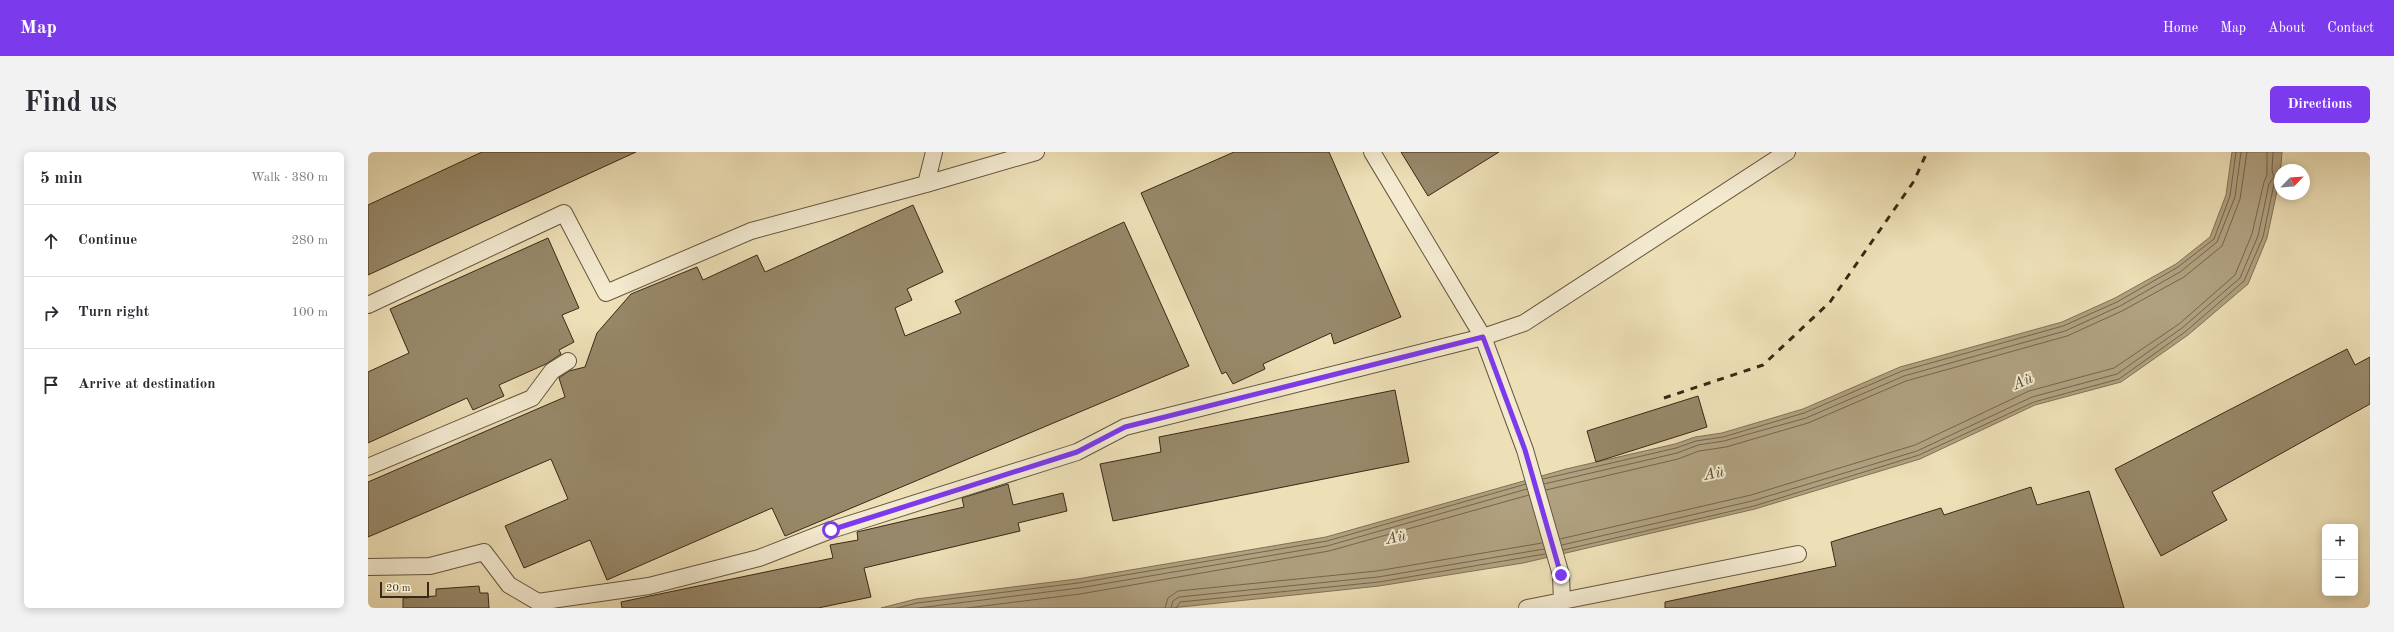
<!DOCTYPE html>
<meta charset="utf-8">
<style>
:root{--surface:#fff;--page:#f2f2f3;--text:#2b2b33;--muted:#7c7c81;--line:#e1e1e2;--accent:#7c3aed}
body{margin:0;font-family:"Old Standard TT",serif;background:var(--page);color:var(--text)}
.controls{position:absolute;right:12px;bottom:12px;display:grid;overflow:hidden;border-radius:6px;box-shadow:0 2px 10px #0003}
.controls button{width:36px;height:36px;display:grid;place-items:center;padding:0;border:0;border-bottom:1px solid var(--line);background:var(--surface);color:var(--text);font:20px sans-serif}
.compass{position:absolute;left:1906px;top:12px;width:36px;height:36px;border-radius:50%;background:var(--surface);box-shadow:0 2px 10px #0003;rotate:65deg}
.scale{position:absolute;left:12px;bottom:10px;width:49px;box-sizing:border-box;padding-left:4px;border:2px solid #3a2916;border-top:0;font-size:11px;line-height:14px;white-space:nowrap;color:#3a2916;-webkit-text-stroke:3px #f3ead0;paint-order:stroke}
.stop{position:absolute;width:12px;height:12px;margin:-9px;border:3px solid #7c3aed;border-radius:50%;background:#fff}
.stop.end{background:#7c3aed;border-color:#fff;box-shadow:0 1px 4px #0008}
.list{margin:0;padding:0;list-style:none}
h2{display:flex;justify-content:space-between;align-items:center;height:52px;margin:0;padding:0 16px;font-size:17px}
h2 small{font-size:13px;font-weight:400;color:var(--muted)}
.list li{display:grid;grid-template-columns:26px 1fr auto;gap:12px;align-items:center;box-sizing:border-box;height:72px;padding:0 16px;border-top:1px solid var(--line)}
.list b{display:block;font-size:15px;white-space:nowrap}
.list em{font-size:13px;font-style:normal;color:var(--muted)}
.icon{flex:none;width:22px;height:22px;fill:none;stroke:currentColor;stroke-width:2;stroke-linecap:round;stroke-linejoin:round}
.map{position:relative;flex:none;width:2002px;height:456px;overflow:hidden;border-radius:6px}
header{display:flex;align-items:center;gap:24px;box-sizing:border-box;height:56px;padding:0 20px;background:var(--accent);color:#fff}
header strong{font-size:19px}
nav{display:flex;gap:22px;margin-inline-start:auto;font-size:14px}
.intro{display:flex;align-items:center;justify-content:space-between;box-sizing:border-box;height:96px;padding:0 24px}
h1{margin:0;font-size:28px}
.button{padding:10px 18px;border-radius:6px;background:var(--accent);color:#fff;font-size:14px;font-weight:700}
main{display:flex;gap:24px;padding:0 24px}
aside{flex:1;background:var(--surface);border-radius:6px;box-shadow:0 2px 10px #0003}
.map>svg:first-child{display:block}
.water{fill:#b0a180;stroke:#817156}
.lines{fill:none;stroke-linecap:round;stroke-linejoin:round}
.shore{stroke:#75654b;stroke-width:1}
.building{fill:#978869;stroke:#3a2916}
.minor-casing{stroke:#67563e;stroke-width:18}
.minor{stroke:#f3ead0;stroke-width:16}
.rail{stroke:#3a2916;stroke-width:3;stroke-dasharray:7 7;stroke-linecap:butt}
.route{stroke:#7c3aed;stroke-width:5}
.labels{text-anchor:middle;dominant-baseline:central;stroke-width:4;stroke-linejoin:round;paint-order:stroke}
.water-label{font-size:16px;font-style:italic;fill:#5d4d36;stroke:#f3ead0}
</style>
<header>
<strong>Map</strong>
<nav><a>Home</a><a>Map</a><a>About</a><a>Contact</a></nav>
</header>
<div class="intro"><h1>Find us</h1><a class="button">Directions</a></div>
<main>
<aside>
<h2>5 min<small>Walk · 380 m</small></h2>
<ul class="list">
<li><svg class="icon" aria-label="ahead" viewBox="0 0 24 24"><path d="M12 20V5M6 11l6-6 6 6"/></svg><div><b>Continue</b></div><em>280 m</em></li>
<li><svg class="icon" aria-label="right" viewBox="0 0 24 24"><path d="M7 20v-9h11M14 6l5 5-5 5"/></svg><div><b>Turn right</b></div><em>100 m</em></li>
<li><svg class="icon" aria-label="arrive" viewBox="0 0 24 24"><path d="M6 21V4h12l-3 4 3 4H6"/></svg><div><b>Arrive at destination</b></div></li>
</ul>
</aside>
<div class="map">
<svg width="2002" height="456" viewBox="0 0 2002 456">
<rect width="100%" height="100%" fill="#eddfb6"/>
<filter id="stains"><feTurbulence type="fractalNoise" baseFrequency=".005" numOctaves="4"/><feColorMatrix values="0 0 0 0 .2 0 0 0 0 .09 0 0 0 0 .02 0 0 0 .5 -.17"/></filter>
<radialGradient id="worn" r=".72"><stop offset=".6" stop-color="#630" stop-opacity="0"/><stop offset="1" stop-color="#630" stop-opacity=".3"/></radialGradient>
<path class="water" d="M1864 0H1914L1912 25 1899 86 1880 132 1820 183 1753 230 1667 253 1552 307 1387 357 1155 411 1011 434 803 456H513L548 447 709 427 958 385 1198 317 1307 292 1327 285 1354 281 1435 257 1532 215 1694 170 1747 146 1808 112 1842 85 1858 43Z"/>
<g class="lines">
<path class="shore" d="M1175 327 1308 296 1328 289 1355 285 1436 261 1534 219 1695 174 1749 150 1810 115 1846 87 1862 44 1868 0
M1176 332 1309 301 1330 293 1356 289 1438 266 1536 224 1697 179 1752 154 1812 120 1849 90 1867 45 1873 0
M1178 338 1310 307 1331 299 1358 295 1440 271 1538 229 1699 184 1754 159 1816 125 1854 94 1872 47 1879 0
M1192 387 1383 343 1547 293 1661 239 1746 216 1811 172 1867 123 1884 82 1896 30 1899 23V0
M1194 393 1384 349 1549 299 1664 245 1749 222 1814 176 1872 126 1890 84 1901 32 1906 25 1904 18 1905 0
M1195 398 1386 354 1551 303 1666 250 1751 227 1817 180 1876 129 1895 85 1906 32 1912 29
M529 456 549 451 710 431 959 389 1158 332
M550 456 711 436 959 394 1159 337
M599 456 712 442 961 399 1161 343
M797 456 800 446 810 439 1009 419 1174 391
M803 456 805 449 811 445 1010 425 1176 397
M808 456 812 450 1011 430 1177 402"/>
</g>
<path class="building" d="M114 0H268L0 123V53Z
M866 0H961L1033 165 966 192 963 181 895 212 897 217 865 232 858 220 854 222 773 41Z
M1033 0H1131L1060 44Z
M545 53 575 120 539 137 544 148 527 156 537 184 593 161 587 149 756 70 821 214 417 384 404 356 239 428 222 388 156 416 137 374 200 347 183 307 0 385V330L197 245 191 226 201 219 217 215 229 181 263 142 329 115 335 128 389 103 397 120Z
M180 86 211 156 194 163 206 190 191 198 193 202 178 212 131 233 136 244 105 258 99 246 0 291V220L41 201 22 157Z
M1979 197 1987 213 2002 205V252L1844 340 1859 368 1793 404 1747 317Z
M1027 238 1041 310 745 369 732 312 793 300 791 285Z
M1330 244 1339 275 1228 310 1219 279Z
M640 332 645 353 695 341 699 359 650 371 652 379 496 416 503 445 450 456H254L253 450 465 406 462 393 490 388 489 380 596 355 594 346Z
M1663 335 1669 353 1721 339 1756 456H1297V450L1468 414 1463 390 1573 356 1576 363Z
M111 434 112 441H120L121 456H35V446L68 444V437Z"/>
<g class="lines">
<g class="minor-casing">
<path id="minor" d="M1004 0 1115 185 1157 298 1193 423 1194 450
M558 32 668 0
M0 153 196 61 238 141 383 79 558 32 566 0
M0 315 164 246 184 219 200 209
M0 415 62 414 116 400 141 433 170 450 281 434 391 406 463 378 709 300 757 275 1115 185 1156 171 1419 0
M1159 456 1430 402"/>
</g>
<use href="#minor" class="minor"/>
<path class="rail" d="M1296 246 1395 213 1462 150 1546 29 1559 0"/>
</g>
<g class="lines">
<path class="route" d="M463 378 709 300 757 275 1115 185 1157 298 1193 423"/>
</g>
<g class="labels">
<g class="water-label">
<text transform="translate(1655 230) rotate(-23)">Ай</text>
<text transform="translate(1346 322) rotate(-11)">Ай</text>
<text transform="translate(1028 386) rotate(-11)">Ай</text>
</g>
</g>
<rect width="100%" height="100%" filter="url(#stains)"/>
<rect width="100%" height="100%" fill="url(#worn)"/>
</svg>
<div class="controls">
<button>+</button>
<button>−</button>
</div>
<svg class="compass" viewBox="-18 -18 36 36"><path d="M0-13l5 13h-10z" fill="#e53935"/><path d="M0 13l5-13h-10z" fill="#7c7c81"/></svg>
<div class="scale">20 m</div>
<div class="stop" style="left:463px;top:378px"></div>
<div class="stop end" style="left:1193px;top:423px"></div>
</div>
</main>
